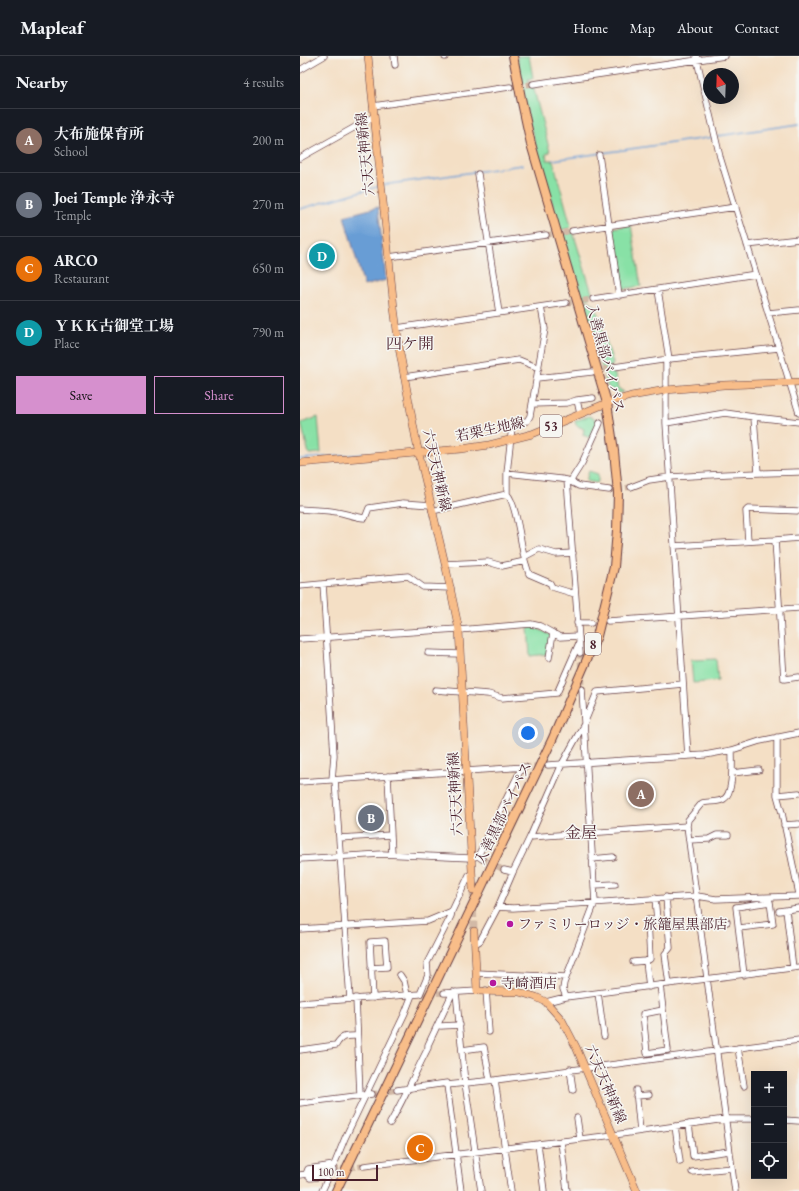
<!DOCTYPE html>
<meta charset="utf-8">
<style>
:root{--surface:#171b24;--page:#242831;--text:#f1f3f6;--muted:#9ea1a6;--line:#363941;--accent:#d690ce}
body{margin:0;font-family:"EB Garamond","Noto Serif JP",serif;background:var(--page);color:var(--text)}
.controls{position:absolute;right:12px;bottom:12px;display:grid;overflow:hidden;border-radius:0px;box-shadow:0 4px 16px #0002}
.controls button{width:36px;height:36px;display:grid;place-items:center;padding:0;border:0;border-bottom:1px solid var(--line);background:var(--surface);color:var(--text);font:20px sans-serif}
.compass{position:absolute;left:403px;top:12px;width:36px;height:36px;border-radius:50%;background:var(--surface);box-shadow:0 4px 16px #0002;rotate:341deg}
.scale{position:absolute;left:12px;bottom:10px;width:66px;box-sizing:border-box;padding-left:4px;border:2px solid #4a1f2b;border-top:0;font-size:11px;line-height:14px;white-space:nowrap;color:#4a1f2b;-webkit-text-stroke:3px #f6f6f2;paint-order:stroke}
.you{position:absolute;left:228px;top:677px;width:14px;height:14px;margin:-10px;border:3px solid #fff;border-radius:50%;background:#1a73e8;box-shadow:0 0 0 6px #1a73e833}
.badge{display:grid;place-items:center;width:26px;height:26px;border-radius:50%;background:var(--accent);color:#fff;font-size:13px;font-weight:700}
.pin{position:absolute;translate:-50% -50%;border:2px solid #fff;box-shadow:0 1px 4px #0006}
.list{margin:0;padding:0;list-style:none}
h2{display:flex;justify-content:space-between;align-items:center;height:52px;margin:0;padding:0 16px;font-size:17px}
h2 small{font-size:13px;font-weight:400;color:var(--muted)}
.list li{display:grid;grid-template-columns:26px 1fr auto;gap:12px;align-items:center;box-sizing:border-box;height:64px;padding:0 16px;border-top:1px solid var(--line)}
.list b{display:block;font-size:15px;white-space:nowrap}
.list p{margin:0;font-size:13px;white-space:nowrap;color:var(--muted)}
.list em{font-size:13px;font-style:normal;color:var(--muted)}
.actions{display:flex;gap:8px;padding:12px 16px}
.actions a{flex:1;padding:9px 0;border:1px solid var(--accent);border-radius:0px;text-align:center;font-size:14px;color:var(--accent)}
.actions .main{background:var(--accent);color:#111}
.icon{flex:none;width:22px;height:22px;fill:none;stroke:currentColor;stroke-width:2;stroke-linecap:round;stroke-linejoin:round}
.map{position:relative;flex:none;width:499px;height:1135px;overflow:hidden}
header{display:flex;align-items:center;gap:24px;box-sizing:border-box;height:56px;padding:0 20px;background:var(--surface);border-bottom:1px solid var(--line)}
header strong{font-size:19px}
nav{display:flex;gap:22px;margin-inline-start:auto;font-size:14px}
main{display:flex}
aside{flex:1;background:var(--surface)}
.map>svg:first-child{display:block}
.green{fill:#88e1a6;stroke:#698068}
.water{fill:#689dd5;stroke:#595e80}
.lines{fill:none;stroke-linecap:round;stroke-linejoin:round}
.stream{stroke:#689dd5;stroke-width:1.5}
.minor-tunnel{stroke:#d2b9a6;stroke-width:5.5;stroke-dasharray:5.5 3;stroke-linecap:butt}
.major-tunnel{stroke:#d2b9a6;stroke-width:7;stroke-dasharray:7 3.5;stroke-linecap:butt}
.minor-casing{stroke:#643c42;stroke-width:7}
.major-casing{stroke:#643c42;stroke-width:8}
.highway-casing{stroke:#643c42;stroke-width:10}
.minor{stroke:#fff;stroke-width:5.5}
.major{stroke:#f8bd89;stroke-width:7}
.highway{stroke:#f8bd89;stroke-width:8}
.poi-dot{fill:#b5179e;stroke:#f6f6f2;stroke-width:1.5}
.labels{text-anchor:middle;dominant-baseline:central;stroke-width:3;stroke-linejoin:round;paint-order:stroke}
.shield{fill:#f6f6f2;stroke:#7e6067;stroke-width:1}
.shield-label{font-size:13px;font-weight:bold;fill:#4a1f2b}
.street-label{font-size:14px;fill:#4a1f2b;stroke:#f6f6f2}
.poi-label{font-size:14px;fill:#4a1f2b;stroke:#f6f6f2;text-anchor:start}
.quarter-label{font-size:16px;fill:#4a1f2b;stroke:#f6f6f2}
</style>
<header>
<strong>Mapleaf</strong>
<nav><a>Home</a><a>Map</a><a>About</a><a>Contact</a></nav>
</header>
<main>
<aside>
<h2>Nearby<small>4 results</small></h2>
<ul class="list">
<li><span class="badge" style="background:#8d6e63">A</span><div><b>大布施保育所</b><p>School</p></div><em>200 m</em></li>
<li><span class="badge" style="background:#6b7280">B</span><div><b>Joei Temple 浄永寺</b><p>Temple</p></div><em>270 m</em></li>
<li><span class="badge" style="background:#e8710a">C</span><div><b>ARCO</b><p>Restaurant</p></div><em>650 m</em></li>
<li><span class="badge" style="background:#0f9aa8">D</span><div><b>ＹＫＫ古御堂工場</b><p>Place</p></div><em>790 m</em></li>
</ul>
<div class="actions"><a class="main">Save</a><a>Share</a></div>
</aside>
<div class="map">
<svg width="499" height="1135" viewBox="0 0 499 1135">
<rect width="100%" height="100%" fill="#f6f6f2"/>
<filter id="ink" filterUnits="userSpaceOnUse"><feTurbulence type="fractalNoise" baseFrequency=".025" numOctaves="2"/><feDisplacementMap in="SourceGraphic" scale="8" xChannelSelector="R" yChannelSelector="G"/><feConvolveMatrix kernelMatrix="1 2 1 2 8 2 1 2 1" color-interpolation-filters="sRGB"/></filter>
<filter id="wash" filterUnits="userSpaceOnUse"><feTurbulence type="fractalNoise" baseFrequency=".012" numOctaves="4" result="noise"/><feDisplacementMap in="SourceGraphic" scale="16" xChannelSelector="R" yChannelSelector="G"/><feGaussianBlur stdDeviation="0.9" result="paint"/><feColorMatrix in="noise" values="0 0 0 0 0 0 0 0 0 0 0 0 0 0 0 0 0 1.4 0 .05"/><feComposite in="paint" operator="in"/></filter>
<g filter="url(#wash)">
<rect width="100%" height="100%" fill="#f4dfc5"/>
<path class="green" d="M217 0H229L233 22 228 23 229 27 221 28Z
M233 30 250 96 246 98 247 104H252L254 108 271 170 268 173 260 174 229 66 222 32Z
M331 169 341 230 324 233 322 231 311 172Z
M273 176 292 237 288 238 289 242 283 243 261 179Z
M290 245 292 248 295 249 313 307 312 310 309 311 310 315H314L318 332 324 336 320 337 308 332 283 246Z
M289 360 299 365 293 375 290 382 283 379 284 373 276 369 275 365Z
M18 361 21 397 9 398 1 367Z
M289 415 298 418V426L296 427 286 425Z
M228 571H234L251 579 247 598 230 600Z
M416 603 418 625 393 627 391 604Z"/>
<path class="water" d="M78 151 86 224 64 230 44 160Z"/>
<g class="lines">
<path class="stream" d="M418 80 499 68
M253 104 414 81
M83 129 222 109
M0 153 80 130
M0 403 66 398"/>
</g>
</g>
<g filter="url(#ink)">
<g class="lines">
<path class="minor-tunnel" d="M210 31 233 28
M246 179 272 175
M266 247 293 243
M295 315 314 311
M309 434 331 431
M280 597 282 633
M225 711 248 709
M182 803 204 814
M120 938 144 937
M72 1038 97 1034
M33 1114 64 1110"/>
<path class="major-tunnel" d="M173 834 174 875"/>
<g class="minor-casing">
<path id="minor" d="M94 0 95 9
M145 0V1
M396 0 420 101 499 357
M0 14 24 0
M233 28 425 0
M73 50 210 31
M299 99 319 240
M0 102 73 61
M178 118 199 257
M272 175 436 151
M447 189 499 183
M89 201 246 179
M358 234 369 303 366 306V367L388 700
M293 243 456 218
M241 251 245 273 230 360 227 365 214 366 212 370 207 417 261 423 267 424 279 430 309 434
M468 257 499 254
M97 272 266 247
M314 311 369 303 479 292
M104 321 219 304 239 312
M237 322 292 316
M277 344 293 342
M232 348 267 347 277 344 280 358
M454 361 499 366
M366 367 425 357 454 361 458 417
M267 424 280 597
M270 426 282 407 300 367
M331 431 349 424 370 421 428 418 499 416
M207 438C216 446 221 488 224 501L239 493 256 498 273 497
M0 453C10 454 20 454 30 455 42 456 53 461 65 462L69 452 103 447 131 449
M132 455 207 438V417
M499 482 475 484 484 623 499 621
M448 485 446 455 448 453 499 455
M374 490 475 484
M225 505 229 518 250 527 252 531 275 538
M145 508 188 506 202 510 225 505 224 501
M23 528 34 699 32 724
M0 530 108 520 123 531 151 532
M308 565 499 552
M277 567H291
M159 574 231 568 240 570 260 581 278 580
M0 583 158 573
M128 597 160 598
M249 602 253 577
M135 634 188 638 202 642 257 637 279 587
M477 681V739L482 757 499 838
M432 694C432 705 434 737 424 743 418 747 408 745 402 747L388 764 387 770 435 1135
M248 709 405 699 432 694 460 685 499 677
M432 717 459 714
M35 724 50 943
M0 726 225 711
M477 739 499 737
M484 769 499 768
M91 779 92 798
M230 781 262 708 284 668 297 636 383 628
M39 782 91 779 88 720
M389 784 409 783 417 779H428
M178 800 222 711
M0 803 82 798 170 802 178 800 182 803
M292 803 313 801
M204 814 213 816 230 781 387 770
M294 829 315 828
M366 841 370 892 365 898 369 928
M198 851 213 852 397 840 416 843 499 840
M486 854 499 852
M479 855 486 854 493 912
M400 868 427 866
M439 872 473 868 470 846 436 851 444 919
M0 873 128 865 152 855 169 819H172
M175 888 180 885 198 851 213 816
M346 905 350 903 348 864H357L355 842
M333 906 346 905 349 931
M71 912 87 911 85 885 70 886 73 942
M176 917 266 921
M100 919 104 925 107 939
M360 929 368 994 347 997 343 958 363 954
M186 934 189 976
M156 936 165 1027 181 1135
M144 937 177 935
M298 937 304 980
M266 941 263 933 264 927 295 846 282 633
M56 942 60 1039
M246 946 266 941 499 911
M0 947 120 938 128 919 127 907 151 860 152 855
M141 970 160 969
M438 992 444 1030
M0 994 36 989C42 979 46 980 57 980
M162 994 184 991 190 1024
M270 1013 273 1034
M195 1024 499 984
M147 1029 161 1135
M97 1034 147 1027V1029L195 1024 211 1135
M336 1034 340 1075
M336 1040 349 1039
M0 1047 72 1038
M277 1062 280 1083
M484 1064 499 1065
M90 1067C104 1043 115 1017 128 992V989L153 936
M389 1068 393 1100 429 1095
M375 1070 380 1106
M261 1085 267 1135
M238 1088 244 1135
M64 1110 238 1088 314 1079 425 1063H454
M392 1116 432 1112
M6 1118 8 1113 34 1109 45 1082 105 957 112 939
M6 1118 10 1122 25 1120 27 1124 22 1135
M0 1119 33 1114"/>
</g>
<g class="major-casing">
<path id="major" d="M68 0 94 252 100 297 117 389 146 512 159 574 173 834
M0 407 161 393 189 389 232 378 307 347 331 340 366 334 424 329 499 326
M174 875 177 935 219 936 236 941 246 946 262 964 276 991 337 1135"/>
</g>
<g class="highway-casing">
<path id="highway" d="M36 1135 252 684 297 580 314 511 317 474 318 437 314 395 307 347 231 88 221 42 213 0"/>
</g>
<use href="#minor" class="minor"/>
<use href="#major" class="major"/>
<use href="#highway" class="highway"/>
</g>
</g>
<g class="poi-dot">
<circle cx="210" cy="868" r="4"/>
<circle cx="193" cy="927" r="4"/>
</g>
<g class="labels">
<g class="shield">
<rect x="240" y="359" width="22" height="22" rx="3"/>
<rect x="285" y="577" width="16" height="22" rx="3"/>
</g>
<g class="shield-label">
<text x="251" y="370">53</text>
<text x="293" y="588">8</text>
</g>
<g class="street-label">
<text transform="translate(65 98) rotate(-96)">六天天神新線</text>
<text transform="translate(306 302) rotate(75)">入善黒部バイパス</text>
<text transform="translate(190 373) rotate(-12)">若栗生地線</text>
<text transform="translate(137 414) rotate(77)">六天天神新線</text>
<text transform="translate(155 738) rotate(-93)">六天天神新線</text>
<text transform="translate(203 757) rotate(-64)">入善黒部バイパス</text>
<text transform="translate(306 1028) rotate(67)">六天天神新線</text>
</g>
<g class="poi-label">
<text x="218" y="868">ファミリーロッジ・旅籠屋黒部店</text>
<text x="201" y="927">寺崎酒店</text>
</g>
<g class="quarter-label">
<text x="110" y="287">四ケ開</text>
<text x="281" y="776">金屋</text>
</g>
</g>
</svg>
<div class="controls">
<button>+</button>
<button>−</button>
<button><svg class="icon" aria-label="locate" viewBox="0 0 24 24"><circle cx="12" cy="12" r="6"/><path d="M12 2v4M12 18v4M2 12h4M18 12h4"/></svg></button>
</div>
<svg class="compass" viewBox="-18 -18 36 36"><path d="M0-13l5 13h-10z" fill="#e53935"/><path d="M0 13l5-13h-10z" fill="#9ea1a6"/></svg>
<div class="scale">100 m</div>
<div class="you"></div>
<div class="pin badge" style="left:341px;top:738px;background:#8d6e63">A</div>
<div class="pin badge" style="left:71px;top:762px;background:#6b7280">B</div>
<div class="pin badge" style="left:120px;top:1092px;background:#e8710a">C</div>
<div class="pin badge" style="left:22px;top:200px;background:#0f9aa8">D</div>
</div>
</main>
